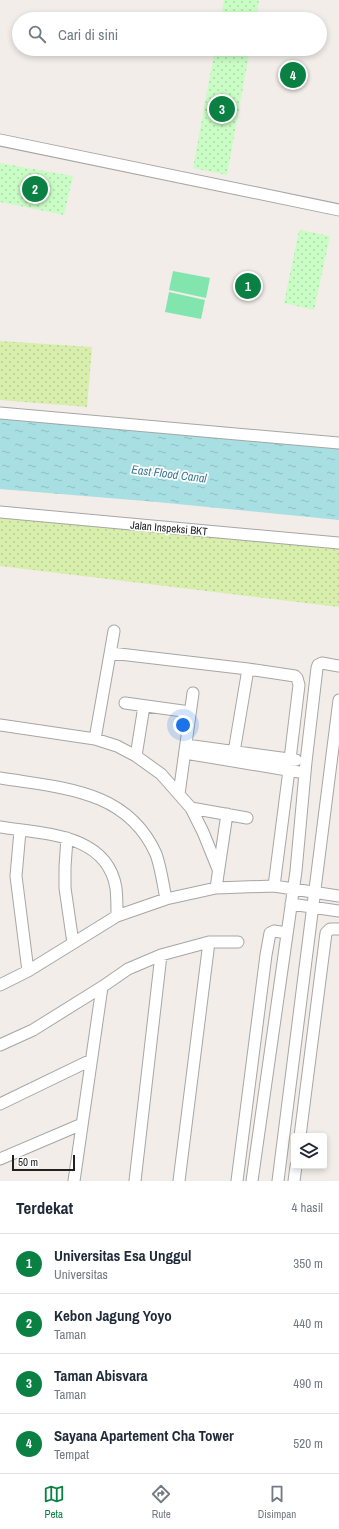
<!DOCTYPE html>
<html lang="id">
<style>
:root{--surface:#fff;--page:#f6f6f7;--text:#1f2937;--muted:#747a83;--line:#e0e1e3;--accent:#0b8043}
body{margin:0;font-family:"Archivo Narrow",sans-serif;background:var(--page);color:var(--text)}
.controls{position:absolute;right:12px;bottom:12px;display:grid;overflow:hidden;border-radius:4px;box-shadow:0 2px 6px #0003}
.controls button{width:36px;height:36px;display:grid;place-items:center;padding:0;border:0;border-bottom:1px solid var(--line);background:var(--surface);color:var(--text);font:20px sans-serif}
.scale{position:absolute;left:12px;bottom:10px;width:63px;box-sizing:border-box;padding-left:4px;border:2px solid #222;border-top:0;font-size:11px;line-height:14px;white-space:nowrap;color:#222;-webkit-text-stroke:3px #fff;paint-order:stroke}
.you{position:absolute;left:183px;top:725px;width:14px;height:14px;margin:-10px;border:3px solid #fff;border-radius:50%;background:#1a73e8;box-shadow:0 0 0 6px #1a73e833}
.badge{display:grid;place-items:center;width:26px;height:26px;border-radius:50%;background:var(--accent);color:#fff;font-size:13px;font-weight:700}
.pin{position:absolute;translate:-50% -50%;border:2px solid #fff;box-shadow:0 1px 4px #0006}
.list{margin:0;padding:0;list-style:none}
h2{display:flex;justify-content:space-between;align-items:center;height:52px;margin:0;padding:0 16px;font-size:17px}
h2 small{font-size:13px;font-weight:400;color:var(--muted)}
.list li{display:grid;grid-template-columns:26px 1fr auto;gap:12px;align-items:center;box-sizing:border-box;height:60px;padding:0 16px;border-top:1px solid var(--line)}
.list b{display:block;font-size:15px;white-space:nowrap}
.list p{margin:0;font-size:13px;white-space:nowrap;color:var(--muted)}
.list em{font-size:13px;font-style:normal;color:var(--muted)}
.icon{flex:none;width:22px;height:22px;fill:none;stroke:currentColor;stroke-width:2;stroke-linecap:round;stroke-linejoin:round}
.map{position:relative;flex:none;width:339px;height:1181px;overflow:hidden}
.search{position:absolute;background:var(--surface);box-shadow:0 2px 6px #0003;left:12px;right:12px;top:12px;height:44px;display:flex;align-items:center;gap:10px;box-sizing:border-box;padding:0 14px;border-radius:22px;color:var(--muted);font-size:15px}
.sheet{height:292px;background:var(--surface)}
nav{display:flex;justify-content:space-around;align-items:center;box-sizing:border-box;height:56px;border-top:1px solid var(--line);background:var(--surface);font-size:11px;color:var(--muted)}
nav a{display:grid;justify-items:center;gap:2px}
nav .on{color:var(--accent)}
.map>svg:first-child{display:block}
.grass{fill:url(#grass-dots)}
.park{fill:url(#park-dots)}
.pitch{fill:#83e5ae}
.water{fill:url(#water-ripples)}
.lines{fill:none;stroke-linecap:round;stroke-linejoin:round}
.minor-casing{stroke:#a6a6a6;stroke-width:13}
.minor{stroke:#fff;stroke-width:11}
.labels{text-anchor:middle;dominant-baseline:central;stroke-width:3.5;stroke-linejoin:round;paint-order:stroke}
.street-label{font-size:11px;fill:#222;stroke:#fff}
.water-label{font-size:12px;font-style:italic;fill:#3c7a97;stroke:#fff}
</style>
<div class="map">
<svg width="339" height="1181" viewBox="0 0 339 1181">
<defs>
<pattern id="grass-dots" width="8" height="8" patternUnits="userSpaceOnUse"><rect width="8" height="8" fill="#d8eeac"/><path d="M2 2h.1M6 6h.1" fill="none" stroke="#b9cc94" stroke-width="1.8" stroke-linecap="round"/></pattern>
<pattern id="park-dots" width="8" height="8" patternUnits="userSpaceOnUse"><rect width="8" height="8" fill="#cafdc5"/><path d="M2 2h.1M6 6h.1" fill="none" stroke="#add9a9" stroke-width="1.8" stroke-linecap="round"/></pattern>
<pattern id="water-ripples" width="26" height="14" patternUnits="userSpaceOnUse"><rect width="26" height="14" fill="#a7dfe2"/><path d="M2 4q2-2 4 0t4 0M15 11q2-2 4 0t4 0" fill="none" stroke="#8fbfc2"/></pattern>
</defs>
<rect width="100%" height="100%" fill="#f2ede8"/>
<path class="grass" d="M0 341 92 347 87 407 0 400Z
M0 512 339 543V607L0 566Z"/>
<path class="park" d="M224 0H259L256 19H221Z
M215 49H250L227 175 193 168Z
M0 163 73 176 64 215 0 202Z
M299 230 330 236 314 310 284 303Z"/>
<path class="pitch" d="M173 271 210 278 206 298 169 290Z
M169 292 205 300 201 319 165 312Z"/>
<path class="water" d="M0 416 339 445V520L157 502 0 489Z"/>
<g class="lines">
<g class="minor-casing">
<path id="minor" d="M0 140 339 210
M0 413 339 443
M0 512 339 543
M111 653 248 669 295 676 297 678 299 685 290 759
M125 703 190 712
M0 725 95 739 117 746 136 756 161 774 191 808 203 832 218 869
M95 739 114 631
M186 745 296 760
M234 752 248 669
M185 753 305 773
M136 756 144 706
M0 778C61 788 127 789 156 854 161 868 163 884 166 899
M179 794 193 693
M191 808 247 818
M0 827C43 834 107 833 116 888 117 897 117 907 117 916
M20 831 16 876 28 971
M67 838 65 867V888L73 943
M274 886 339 896
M216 888 227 814
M291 904 339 911
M0 985 28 971 117 916 166 899 216 888 274 886 289 770
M0 1045 33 1030 102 987 128 969 161 955 209 942H238
M0 1104 91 1060
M300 1136 326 933 330 929H339
M0 1159 82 1124
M74 1181 102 987
M135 1181 161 955
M179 1181 209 942
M237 1181 266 955 270 933 274 931 287 933
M252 1181 296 871 306 762 317 668 318 665 322 663 339 666
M278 1181 339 700
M294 1181 296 1166"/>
</g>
<use href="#minor" class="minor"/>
</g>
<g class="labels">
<g class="street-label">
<text transform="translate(169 528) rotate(5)">Jalan Inspeksi BKT</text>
</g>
<g class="water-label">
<text transform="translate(169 474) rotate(7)">East Flood Canal</text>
</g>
</g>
</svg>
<div class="controls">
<button><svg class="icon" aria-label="layers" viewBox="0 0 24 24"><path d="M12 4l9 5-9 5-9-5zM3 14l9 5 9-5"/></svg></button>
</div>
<div class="scale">50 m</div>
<div class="you"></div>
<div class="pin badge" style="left:248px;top:286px">1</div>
<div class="pin badge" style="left:35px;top:189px">2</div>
<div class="pin badge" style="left:222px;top:109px">3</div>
<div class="pin badge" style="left:293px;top:75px">4</div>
<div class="search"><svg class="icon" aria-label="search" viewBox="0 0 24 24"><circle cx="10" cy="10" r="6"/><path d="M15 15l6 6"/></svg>Cari di sini</div>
</div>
<section class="sheet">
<h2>Terdekat<small>4 hasil</small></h2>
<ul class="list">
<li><span class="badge">1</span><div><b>Universitas Esa Unggul</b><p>Universitas</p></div><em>350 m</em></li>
<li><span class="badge">2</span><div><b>Kebon Jagung Yoyo</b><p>Taman</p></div><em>440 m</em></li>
<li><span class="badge">3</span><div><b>Taman Abisvara</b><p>Taman</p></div><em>490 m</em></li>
<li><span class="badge">4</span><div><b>Sayana Apartement Cha Tower</b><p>Tempat</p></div><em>520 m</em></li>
</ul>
</section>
<nav>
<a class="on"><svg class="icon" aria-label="map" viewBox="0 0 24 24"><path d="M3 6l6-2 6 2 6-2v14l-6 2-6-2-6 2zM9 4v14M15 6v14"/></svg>Peta</a>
<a><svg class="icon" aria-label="directions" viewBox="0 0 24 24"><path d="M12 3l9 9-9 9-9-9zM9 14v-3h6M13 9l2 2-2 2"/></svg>Rute</a>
<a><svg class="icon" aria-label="saved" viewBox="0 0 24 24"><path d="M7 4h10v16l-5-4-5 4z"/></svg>Disimpan</a>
</nav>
